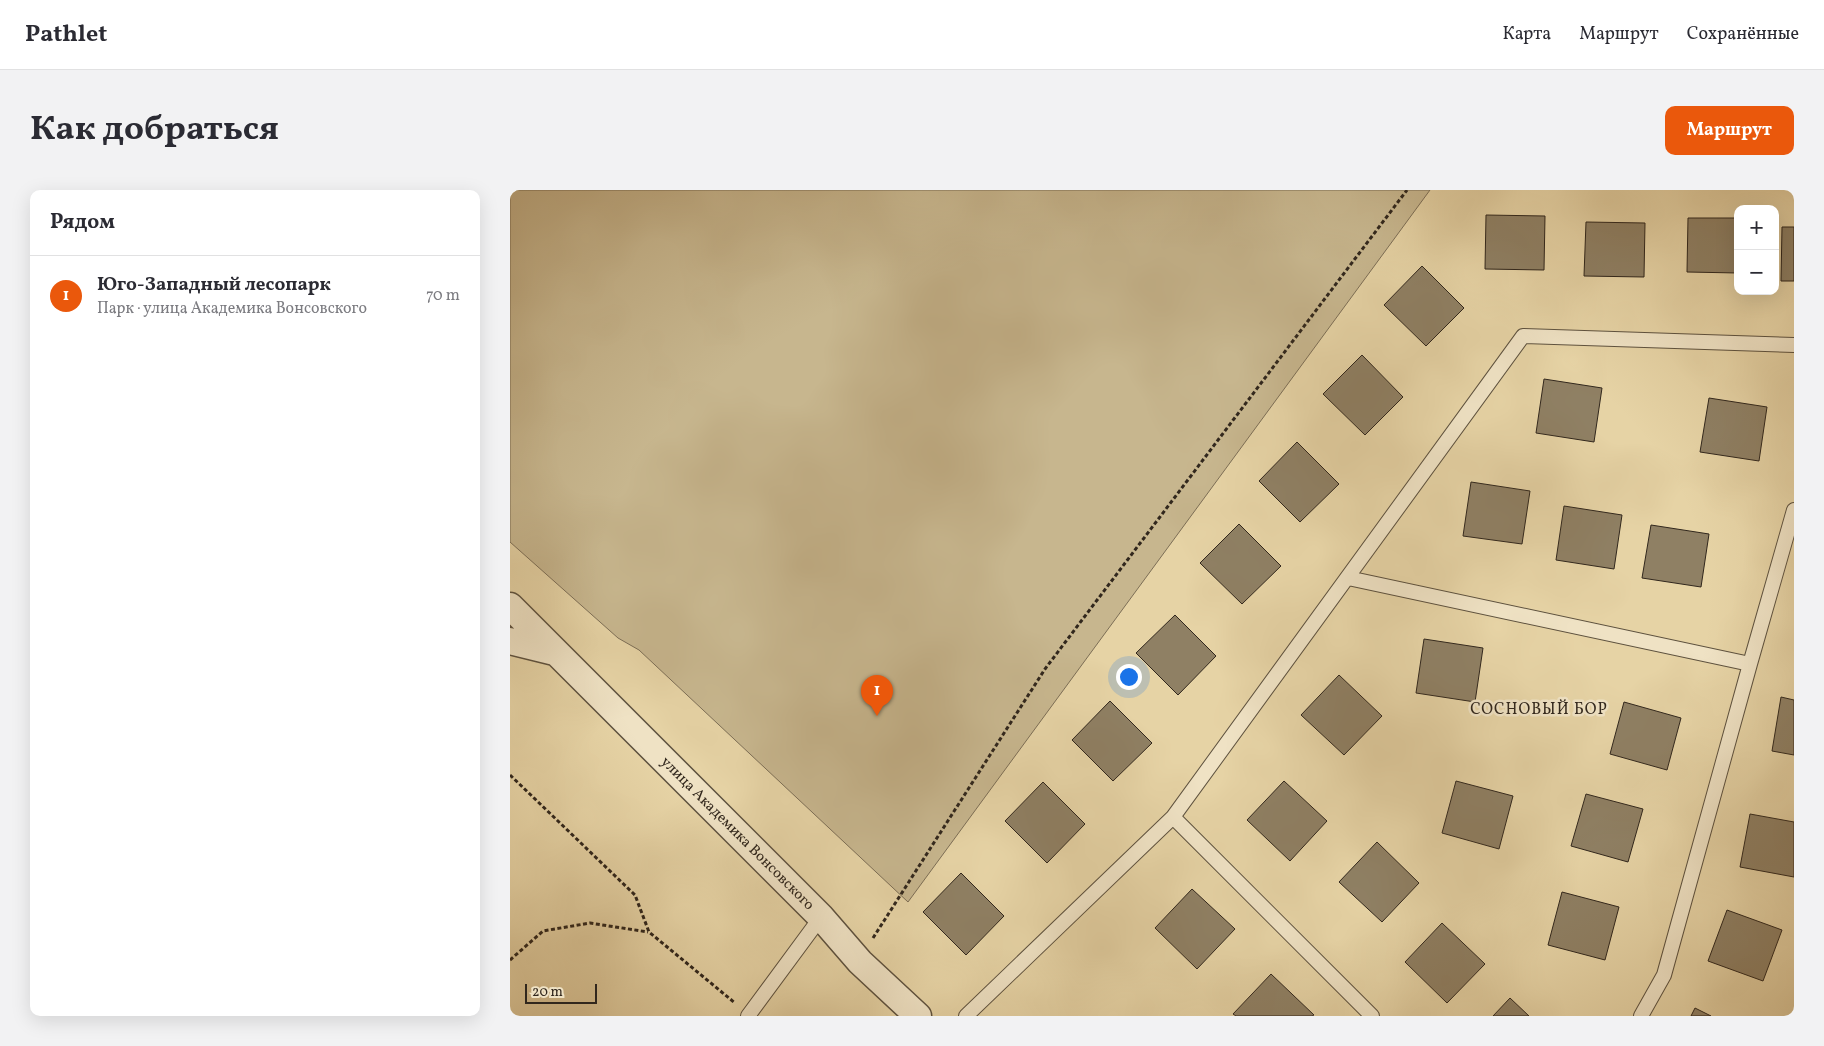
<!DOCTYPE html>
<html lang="ru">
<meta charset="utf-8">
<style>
:root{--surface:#fff;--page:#f2f2f3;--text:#2b2b33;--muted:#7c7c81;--line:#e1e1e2;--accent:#ea580c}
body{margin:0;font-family:Vollkorn,serif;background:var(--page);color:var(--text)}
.controls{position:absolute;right:15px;top:15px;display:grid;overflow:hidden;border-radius:10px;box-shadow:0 5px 20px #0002}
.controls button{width:45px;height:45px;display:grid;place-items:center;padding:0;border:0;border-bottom:1px solid var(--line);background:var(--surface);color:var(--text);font:25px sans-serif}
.scale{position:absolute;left:15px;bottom:12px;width:72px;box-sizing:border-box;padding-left:5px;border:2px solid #31271d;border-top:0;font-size:14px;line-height:18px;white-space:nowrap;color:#31271d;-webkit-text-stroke:4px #efe2c4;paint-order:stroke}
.you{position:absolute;left:618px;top:486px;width:18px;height:18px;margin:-12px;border:4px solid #fff;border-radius:50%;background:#1a73e8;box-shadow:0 0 0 8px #1a73e833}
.badge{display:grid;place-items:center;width:32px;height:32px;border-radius:50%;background:var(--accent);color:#fff;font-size:16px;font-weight:700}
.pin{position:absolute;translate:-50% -41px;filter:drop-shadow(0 1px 2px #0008)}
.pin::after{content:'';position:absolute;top:26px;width:18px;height:15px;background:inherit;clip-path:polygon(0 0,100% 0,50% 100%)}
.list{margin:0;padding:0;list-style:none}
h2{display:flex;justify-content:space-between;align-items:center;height:65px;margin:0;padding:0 20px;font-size:21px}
h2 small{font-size:16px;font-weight:400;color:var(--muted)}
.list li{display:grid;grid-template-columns:32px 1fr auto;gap:15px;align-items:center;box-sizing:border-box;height:80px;padding:0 20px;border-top:1px solid var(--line)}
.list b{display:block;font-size:19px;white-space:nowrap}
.list p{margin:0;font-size:16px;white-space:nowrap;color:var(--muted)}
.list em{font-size:16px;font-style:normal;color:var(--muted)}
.map{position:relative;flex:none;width:1284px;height:826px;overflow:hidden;border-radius:10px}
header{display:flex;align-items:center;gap:30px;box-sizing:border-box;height:70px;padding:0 25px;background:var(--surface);border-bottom:1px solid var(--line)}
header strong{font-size:24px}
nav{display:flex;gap:28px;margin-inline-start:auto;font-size:18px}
.intro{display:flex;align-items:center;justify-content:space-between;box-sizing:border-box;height:120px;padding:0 30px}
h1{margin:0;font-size:35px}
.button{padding:12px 22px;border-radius:10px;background:var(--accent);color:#fff;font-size:18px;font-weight:700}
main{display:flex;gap:30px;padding:0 30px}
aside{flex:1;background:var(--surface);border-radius:10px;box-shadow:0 5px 20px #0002}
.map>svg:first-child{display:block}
.green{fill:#c7b68e;stroke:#7c6e56}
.building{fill:#8f8064;stroke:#31271d}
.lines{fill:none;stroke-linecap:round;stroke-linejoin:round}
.lane-casing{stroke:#5e523f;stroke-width:16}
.street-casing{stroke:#5e523f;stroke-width:29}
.path{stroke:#31271d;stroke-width:3;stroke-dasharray:4 2.5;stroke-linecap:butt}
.lane{stroke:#efe2c4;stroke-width:14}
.street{stroke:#efe2c4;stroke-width:26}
.labels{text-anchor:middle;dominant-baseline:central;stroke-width:5;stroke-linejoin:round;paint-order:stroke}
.street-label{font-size:15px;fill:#31271d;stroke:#efe2c4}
.neighbourhood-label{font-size:16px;letter-spacing:1px;fill:#31271d;stroke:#efe2c4}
</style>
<header>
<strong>Pathlet</strong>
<nav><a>Карта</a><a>Маршрут</a><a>Сохранённые</a></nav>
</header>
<div class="intro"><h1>Как добраться</h1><a class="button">Маршрут</a></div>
<main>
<aside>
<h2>Рядом<small></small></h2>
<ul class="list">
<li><span class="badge">1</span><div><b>Юго-Западный лесопарк</b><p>Парк · улица Академика Вонсовского</p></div><em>70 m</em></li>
</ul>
</aside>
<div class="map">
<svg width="1284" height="826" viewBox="0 0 1284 826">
<rect width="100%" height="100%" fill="#e6d3a5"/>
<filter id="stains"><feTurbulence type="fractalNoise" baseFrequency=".004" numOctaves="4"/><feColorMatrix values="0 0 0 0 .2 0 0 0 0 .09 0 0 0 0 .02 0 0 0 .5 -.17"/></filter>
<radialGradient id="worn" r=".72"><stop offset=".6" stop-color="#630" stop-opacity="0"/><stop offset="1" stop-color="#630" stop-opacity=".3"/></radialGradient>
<path class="green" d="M0 0H920L398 712 129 460 108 448 0 352Z"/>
<path class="building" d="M976 25 1035 26 1034 80 975 79Z
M1178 28H1228V83L1177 82Z
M1076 32 1135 33 1134 87 1074 86Z
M1272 37H1284V91H1271Z
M912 76 954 118 916 156 874 115Z
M852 165 893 207 855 245 813 204Z
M1034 189 1092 198 1084 252 1026 243Z
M1199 208 1257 217 1249 271 1190 262Z
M787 252 829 294 790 332 749 291Z
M961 292 1020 301 1012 354 953 346Z
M1054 316 1112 325 1104 379 1046 370Z
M729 334 771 376 732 414 690 373Z
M1141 335 1199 344 1191 397 1132 388Z
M665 425 706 466 668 505 626 463Z
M914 449 973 458 965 512 906 503Z
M829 485 872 526 834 565 791 525Z
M1271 507 1284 510V565L1262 561Z
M600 511 642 553 603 591 562 550Z
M1114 512 1171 528 1157 580 1100 564Z
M774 591 817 631 780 671 737 630Z
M946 591 1003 606 989 659 932 643Z
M533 592 575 634 537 673 495 631Z
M1076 604 1133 619 1118 672 1061 656Z
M1240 624 1284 632V687L1230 677Z
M867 652 909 693 872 732 829 692Z
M451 683 494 726 456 765 413 722Z
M682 699 725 739 687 779 645 738Z
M1052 702 1109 717 1095 770 1038 755Z
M1217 720 1272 740 1253 791 1198 771Z
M932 733 975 774 937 813 895 772Z
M761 784 804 825 802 826H726L723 824Z
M1000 808 1019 826H983Z
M1185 818 1201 826H1181Z"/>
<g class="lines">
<g class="lane-casing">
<path id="lane" d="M838 388 1240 474
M663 627 862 826
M238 826 311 727
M456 826 663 627 1013 146 1284 155
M1131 826 1154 785 1240 474 1284 320"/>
</g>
<g class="street-casing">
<path id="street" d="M0 416 311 727 350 772 408 826
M0 451 44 462"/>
</g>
<path class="path" d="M0 585 125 705 139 742 225 813
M363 748 535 479 897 0
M0 770 33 741 80 733 138 742"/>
<use href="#lane" class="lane"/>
<use href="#street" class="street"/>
</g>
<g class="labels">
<g class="street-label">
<text transform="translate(227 644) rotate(45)">улица Академика Вонсовского</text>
</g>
<g class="neighbourhood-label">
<text x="1029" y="520">СОСНОВЫЙ БОР</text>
</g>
</g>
<rect width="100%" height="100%" filter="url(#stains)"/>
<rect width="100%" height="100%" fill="url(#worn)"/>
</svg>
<div class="controls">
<button>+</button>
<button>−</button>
</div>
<div class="scale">20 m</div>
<div class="you"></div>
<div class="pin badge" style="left:367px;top:526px">1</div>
</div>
</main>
